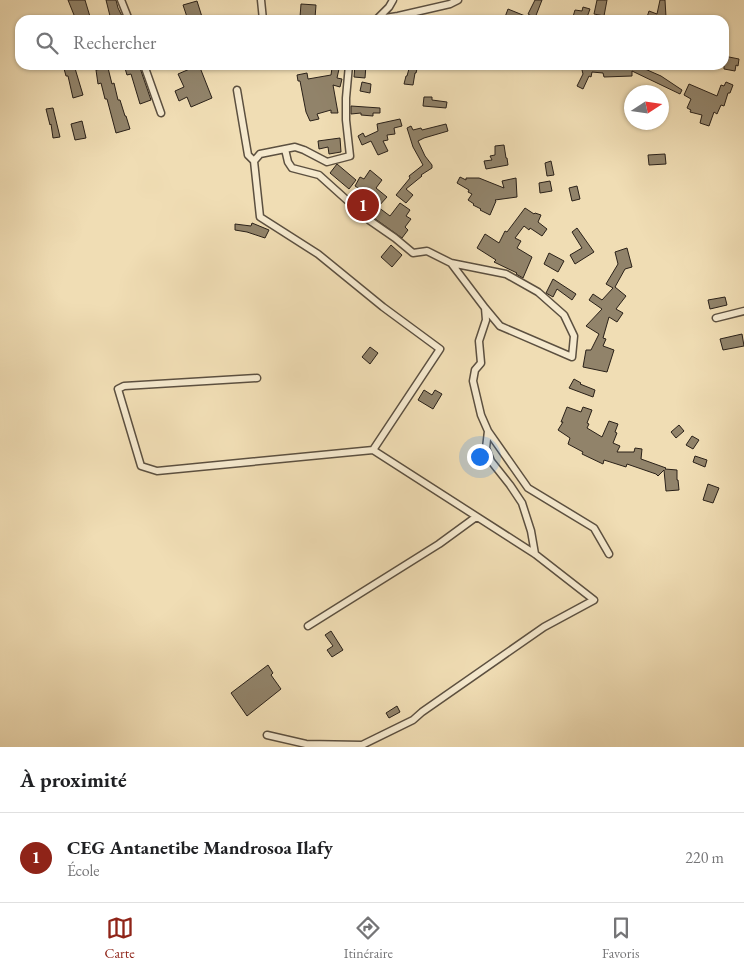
<!DOCTYPE html>
<html lang="fr">
<meta charset="utf-8">
<style>
:root{--surface:#fff;--page:#f6f6f6;--text:#202124;--muted:#757577;--line:#e0e0e0;--accent:#8f2418}
body{margin:0;font-family:"EB Garamond",serif;background:var(--page);color:var(--text)}
.compass{position:absolute;left:624px;top:85px;width:45px;height:45px;border-radius:50%;background:var(--surface);box-shadow:0 1px 4px #0004;rotate:78deg}
.you{position:absolute;left:479px;top:456px;width:18px;height:18px;margin:-12px;border:4px solid #fff;border-radius:50%;background:#1a73e8;box-shadow:0 0 0 8px #1a73e833}
.badge{display:grid;place-items:center;width:32px;height:32px;border-radius:50%;background:var(--accent);color:#fff;font-size:16px;font-weight:700}
.pin{position:absolute;translate:-50% -50%;border:2px solid #fff;box-shadow:0 1px 5px #0006}
.list{margin:0;padding:0;list-style:none}
h2{display:flex;justify-content:space-between;align-items:center;height:65px;margin:0;padding:0 20px;font-size:21px}
h2 small{font-size:16px;font-weight:400;color:var(--muted)}
.list li{display:grid;grid-template-columns:32px 1fr auto;gap:15px;align-items:center;box-sizing:border-box;height:90px;padding:0 20px;border-top:1px solid var(--line)}
.list b{display:block;font-size:19px;white-space:nowrap}
.list p{margin:0;font-size:16px;white-space:nowrap;color:var(--muted)}
.list em{font-size:16px;font-style:normal;color:var(--muted)}
.icon{flex:none;width:28px;height:28px;fill:none;stroke:currentColor;stroke-width:2;stroke-linecap:round;stroke-linejoin:round}
.map{position:relative;flex:none;width:744px;height:747px;overflow:hidden}
.search{position:absolute;background:var(--surface);box-shadow:0 1px 4px #0004;left:15px;right:15px;top:15px;height:55px;display:flex;align-items:center;gap:12px;box-sizing:border-box;padding:0 18px;border-radius:15px;color:var(--muted);font-size:19px}
.sheet{height:155px;background:var(--surface)}
nav{display:flex;justify-content:space-around;align-items:center;box-sizing:border-box;height:70px;border-top:1px solid var(--line);background:var(--surface);font-size:14px;color:var(--muted)}
nav a{display:grid;justify-items:center;gap:2px}
nav .on{color:var(--accent)}
.map>svg:first-child{display:block}
.building{fill:#91836a;stroke:#2a2119}
.lines{fill:none;stroke-linecap:round;stroke-linejoin:round}
.street-casing{stroke:#5c5040;stroke-width:9}
.street{stroke:#f5e9ce;stroke-width:6}
</style>
<div class="map">
<svg width="744" height="747" viewBox="0 0 744 747">
<rect width="100%" height="100%" fill="#f0ddb4"/>
<filter id="stains"><feTurbulence type="fractalNoise" baseFrequency=".004" numOctaves="4"/><feColorMatrix values="0 0 0 0 .2 0 0 0 0 .09 0 0 0 0 .02 0 0 0 .5 -.17"/></filter>
<radialGradient id="worn" r=".72"><stop offset=".6" stop-color="#630" stop-opacity="0"/><stop offset="1" stop-color="#630" stop-opacity=".3"/></radialGradient>
<path class="building" d="M68 0H85L91 20H76Z
M106 0H116L118 8 124 20H111Z
M535 0H542L535 18 528 14Z
M597 0H607L604 16 594 14Z
M660 0H665L666 17 672 20H647L648 17H647L649 11 657 14Z
M197 1 203 20H188L183 5Z
M301 4 316 5 315 18 300 17Z
M583 7 590 9 586 20H572L575 10 582 11Z
M508 9 535 20H513L505 17Z
M724 56 739 59 738 66 736 65 735 71 724 69Z
M63 65H74L83 95 73 98 68 76H66Z
M124 65H139L151 100 140 104 131 74 127 75Z
M199 65 212 98 191 107 187 97 179 101 175 91 184 87 178 74Z
M355 65H366L365 78 354 77Z
M410 65H418L416 73H415L413 85 404 84 406 76H407Z
M583 65H611L612 69 623 66 621 65H647L645 69 661 76 682 90 680 94 632 71V76L604 77 603 73 592 72 591 77 589 76 583 89 577 86 583 74 581 66Z
M108 68 112 84 114 83 118 100H120L125 116H126L130 129 116 133 107 99H105L101 83 98 84 96 70Z
M332 68 339 69 337 78 342 79 340 87 333 85 338 113H331V110L317 114 319 119 310 121 306 112 300 81H298L297 75 307 73 308 79 331 75Z
M362 82 371 84 370 93 360 91Z
M726 82 733 85 730 93H728L724 106 721 105 717 114 714 112 709 126 700 123 702 115 690 112 691 110 687 108 691 99 684 95 689 84 717 96 721 85 724 86Z
M424 97H432V100L447 102 446 108 423 106Z
M351 106 380 108V113H373V116L361 115V113L351 114Z
M53 108 60 137 53 138 51 124 50 125 46 109Z
M400 119 402 126 394 128 395 134 387 135 388 140 383 141 388 151 378 155 371 141 362 145 358 136 363 133 365 137 378 131 377 124Z
M82 121 86 138 75 140 71 124Z
M446 124 448 131 424 138 418 141 425 156 432 165V168L421 175 422 176 406 189 413 195 406 203 396 195 410 178 409 176 423 165 413 147 407 128 411 126 413 130 421 128 422 130Z
M340 138 341 152 329 154 328 147 319 149 318 141Z
M504 145 506 158H507L508 165 486 169 484 161 492 160 490 156 495 155V146Z
M665 154 666 164 649 165 648 155Z
M551 161 554 175 547 176 545 163Z
M337 164 356 180 349 189 330 173Z
M370 170 382 180 376 188 387 197 378 207 390 216 400 203 410 210 406 216 411 219 405 227 408 230 402 238 374 218 375 216 360 205 368 194 355 186 360 177 364 179Z
M460 177 466 180V178H479L504 188 502 181 516 178 517 197 495 200 496 201 490 215 480 210 481 209 473 205 474 204 468 200 472 194 468 192 469 190 457 183Z
M550 181 552 191 540 193 539 183Z
M577 186 580 199 572 201 569 188Z
M525 208 534 214 535 213 541 215 538 222 547 229 542 236 530 228 529 230 524 226 515 238 521 241 517 248 532 257 523 278 516 274 517 273 494 262 496 260 477 248 485 234 499 243 505 231 507 232Z
M252 223 269 230 265 238 247 232 235 230V224L251 226Z
M577 228 594 252 575 264 570 255 582 248 572 232Z
M391 245 402 255 392 267 381 257Z
M627 248 632 267 625 269 615 287 626 296 616 309 623 313 617 322 609 317 603 338 606 339 603 346 614 350 607 372 583 367 586 350H591L599 334 586 326 602 309 589 300 593 294 602 300 613 288 606 284 618 264 615 252Z
M549 253 564 261 558 272 544 264Z
M553 279 576 294 572 300 557 289 553 297 546 293Z
M725 297 727 305 710 309 708 300Z
M742 334 744 346 723 350 720 339Z
M370 347 378 353 370 364 362 357Z
M574 379 581 383 580 384 595 390 593 397 569 388Z
M424 390 432 395 435 390 442 394 433 409 418 400Z
M567 407 581 412 583 407 592 410 587 423 589 424 587 428 602 437 609 421 618 424 615 432 617 433 613 443 620 446 617 452H634L635 448 642 449 641 459 666 468 665 469 677 470V480H678L679 490 666 491 664 470 658 476 656 474 627 464 626 467 604 460 603 464 582 454 583 452 568 444 570 438 558 430 563 422H561Z
M679 425 684 431 676 438 671 432Z
M692 436 699 440 693 449 686 445Z
M695 456 707 460 705 467 693 462Z
M708 484 719 488 713 503 703 500Z
M331 631 343 650 332 657 327 650 333 646 325 635Z
M268 665 273 673 271 675 281 689 247 716 231 693Z
M397 706 400 712 389 718 386 713Z"/>
<g class="lines">
<g class="street-casing">
<path id="street" d="M121 0 129 20
M261 0 263 20
M377 19 389 7 393 0
M378 19 398 16 450 4 458 0
M144 65 161 113
M237 90 248 155 254 161 260 154 285 149 288 162 292 168 319 175 369 220 395 238 413 253 427 251 451 263 485 308 486 320 479 341 481 363 475 370 473 381 481 415 488 431 486 448 491 461 510 485 522 503 531 531 535 554
M285 149 295 147 304 150 327 162 350 156 346 120V98L349 65
M254 161 260 217 318 254 383 307 440 349 373 450 535 554 594 600 544 627 422 712 413 720 362 745 306 744 267 735
M451 263 506 274 538 292 564 315 574 336 572 357 500 326 485 308
M716 318 744 311
M257 378 124 386 118 389 141 466 157 471 373 450
M488 431 528 488 594 528 609 554
M308 626 439 544 476 517"/>
</g>
<use href="#street" class="street"/>
</g>
<rect width="100%" height="100%" filter="url(#stains)"/>
<rect width="100%" height="100%" fill="url(#worn)"/>
</svg>
<svg class="compass" viewBox="-18 -18 36 36"><path d="M0-13l5 13h-10z" fill="#e53935"/><path d="M0 13l5-13h-10z" fill="#757577"/></svg>
<div class="you"></div>
<div class="pin badge" style="left:363px;top:205px">1</div>
<div class="search"><svg class="icon" aria-label="search" viewBox="0 0 24 24"><circle cx="10" cy="10" r="6"/><path d="M15 15l6 6"/></svg>Rechercher</div>
</div>
<section class="sheet">
<h2>À proximité<small></small></h2>
<ul class="list">
<li><span class="badge">1</span><div><b>CEG Antanetibe Mandrosoa Ilafy</b><p>École</p></div><em>220 m</em></li>
</ul>
</section>
<nav>
<a class="on"><svg class="icon" aria-label="map" viewBox="0 0 24 24"><path d="M3 6l6-2 6 2 6-2v14l-6 2-6-2-6 2zM9 4v14M15 6v14"/></svg>Carte</a>
<a><svg class="icon" aria-label="directions" viewBox="0 0 24 24"><path d="M12 3l9 9-9 9-9-9zM9 14v-3h6M13 9l2 2-2 2"/></svg>Itinéraire</a>
<a><svg class="icon" aria-label="saved" viewBox="0 0 24 24"><path d="M7 4h10v16l-5-4-5 4z"/></svg>Favoris</a>
</nav>
